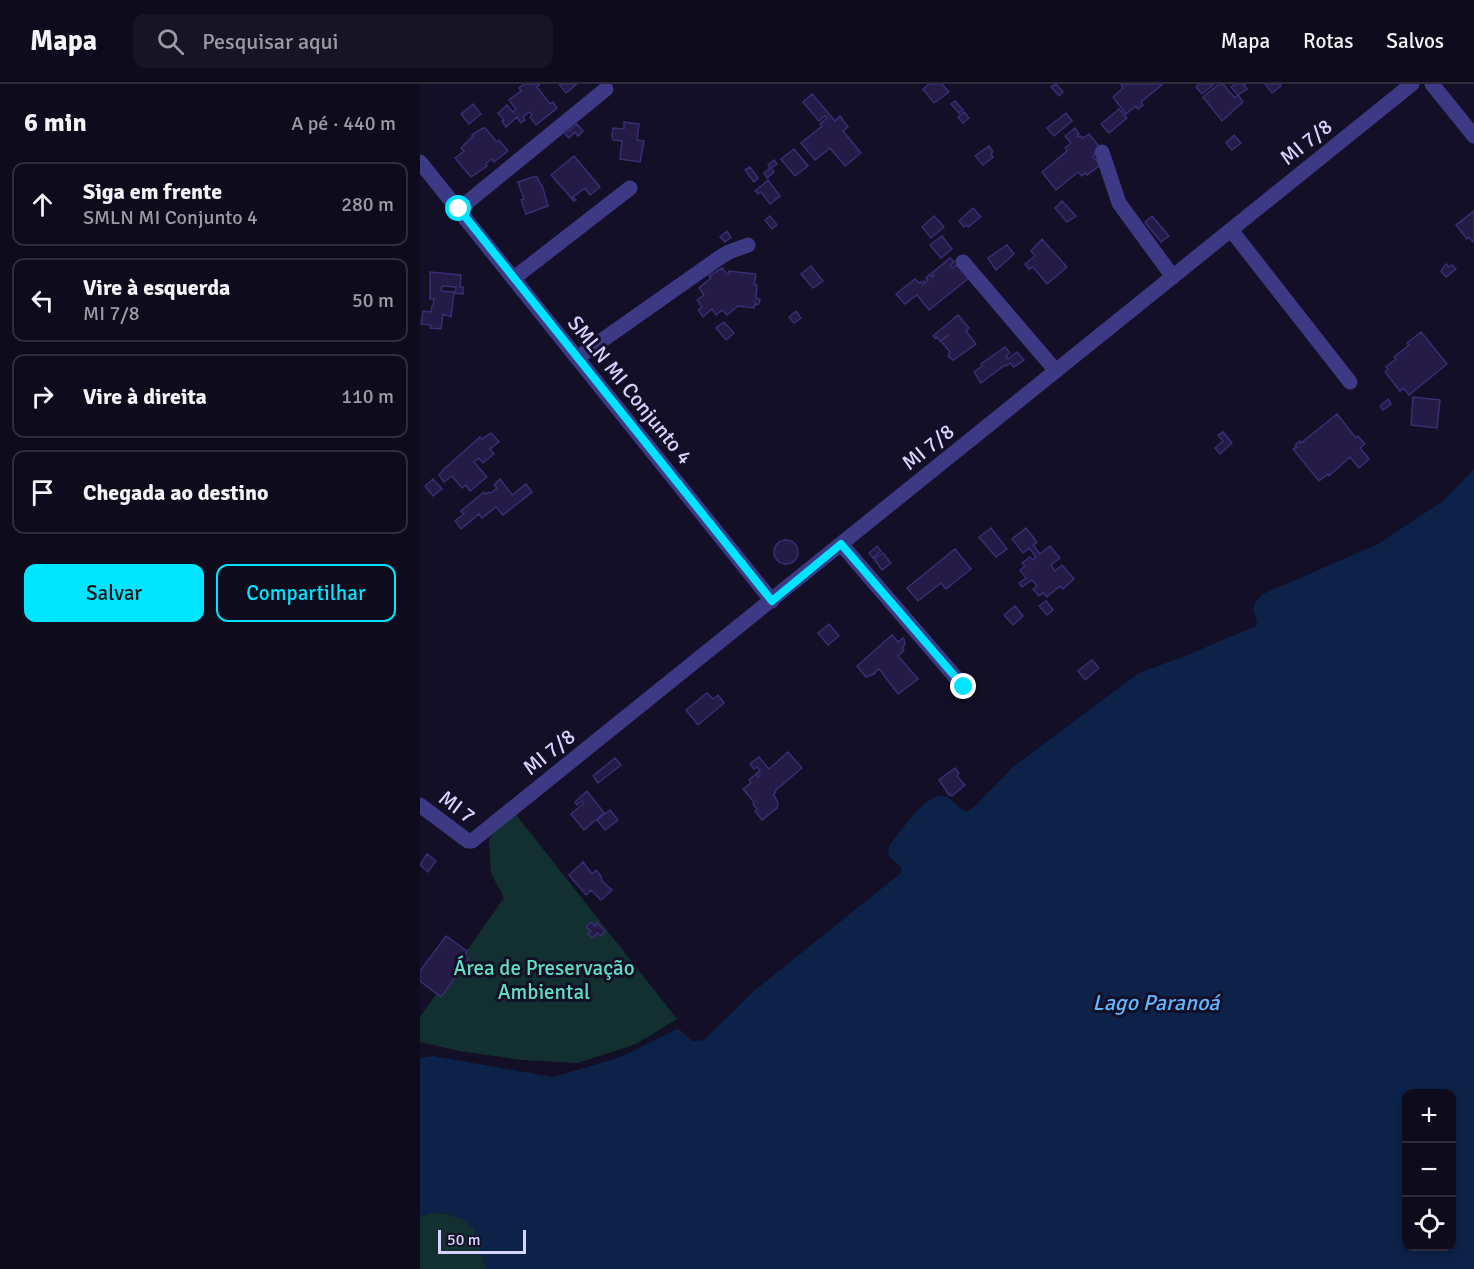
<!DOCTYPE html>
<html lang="pt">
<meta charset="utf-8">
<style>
:root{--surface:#0e0b1c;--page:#171425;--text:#f1f3f6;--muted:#9b9ba3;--line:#2e2b3b;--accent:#00e5ff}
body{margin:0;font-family:Signika,sans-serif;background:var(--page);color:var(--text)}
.controls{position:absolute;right:18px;bottom:18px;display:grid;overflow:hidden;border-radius:12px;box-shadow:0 3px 9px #0003}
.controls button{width:54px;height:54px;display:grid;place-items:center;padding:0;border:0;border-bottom:2px solid var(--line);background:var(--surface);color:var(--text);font:30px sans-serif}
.scale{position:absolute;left:18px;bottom:15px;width:88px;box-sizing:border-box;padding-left:6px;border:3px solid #d9d4ff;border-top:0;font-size:16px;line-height:21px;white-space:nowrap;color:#d9d4ff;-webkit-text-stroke:4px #130f26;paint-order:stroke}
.stop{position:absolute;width:18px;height:18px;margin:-14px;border:4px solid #00e5ff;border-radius:50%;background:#fff}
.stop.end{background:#00e5ff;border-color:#fff;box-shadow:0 2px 6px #0008}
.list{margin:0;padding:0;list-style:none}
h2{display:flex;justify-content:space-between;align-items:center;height:78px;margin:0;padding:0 24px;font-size:26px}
h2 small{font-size:20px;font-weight:400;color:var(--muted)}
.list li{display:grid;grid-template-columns:39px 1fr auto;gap:18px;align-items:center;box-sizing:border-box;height:84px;margin:0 12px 12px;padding:0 12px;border:2px solid var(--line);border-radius:12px}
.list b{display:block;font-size:22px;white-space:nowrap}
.list p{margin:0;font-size:20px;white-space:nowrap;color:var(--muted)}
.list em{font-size:20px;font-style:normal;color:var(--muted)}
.actions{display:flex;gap:12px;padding:18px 24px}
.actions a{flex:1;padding:14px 0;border:2px solid var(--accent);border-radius:12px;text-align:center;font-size:21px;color:var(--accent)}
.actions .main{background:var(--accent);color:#111}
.icon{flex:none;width:33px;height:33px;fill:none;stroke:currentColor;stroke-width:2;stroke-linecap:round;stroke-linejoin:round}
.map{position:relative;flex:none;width:1054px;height:1185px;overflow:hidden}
header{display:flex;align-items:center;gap:36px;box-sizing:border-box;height:84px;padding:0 30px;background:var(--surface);border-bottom:2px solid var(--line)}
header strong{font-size:28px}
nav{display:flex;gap:33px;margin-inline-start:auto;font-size:21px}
.search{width:420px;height:54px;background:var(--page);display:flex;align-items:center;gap:15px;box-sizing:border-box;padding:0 21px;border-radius:12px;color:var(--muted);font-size:22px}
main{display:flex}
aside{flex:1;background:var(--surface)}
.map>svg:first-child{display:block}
.green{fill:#12302f}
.water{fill:#0c2248;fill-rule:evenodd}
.building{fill:#241b47;stroke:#3b2d73;stroke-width:1.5}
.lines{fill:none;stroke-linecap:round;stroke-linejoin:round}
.minor{stroke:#3d3a85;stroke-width:15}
.route{stroke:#00e5ff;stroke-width:8}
.labels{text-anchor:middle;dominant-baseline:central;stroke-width:6;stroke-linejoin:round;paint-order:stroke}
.street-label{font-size:21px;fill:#d9d4ff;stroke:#130f26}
.park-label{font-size:21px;fill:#5fe0c0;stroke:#130f26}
.water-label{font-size:22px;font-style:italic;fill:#62b6ff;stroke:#130f26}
</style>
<header>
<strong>Mapa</strong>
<div class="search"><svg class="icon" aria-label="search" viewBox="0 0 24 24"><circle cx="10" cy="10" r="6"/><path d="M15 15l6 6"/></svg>Pesquisar aqui</div>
<nav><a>Mapa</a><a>Rotas</a><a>Salvos</a></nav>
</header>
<main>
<aside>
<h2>6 min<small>A pé · 440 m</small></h2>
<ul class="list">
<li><svg class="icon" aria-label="ahead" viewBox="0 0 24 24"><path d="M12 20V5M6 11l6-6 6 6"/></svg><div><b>Siga em frente</b><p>SMLN MI Conjunto 4</p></div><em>280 m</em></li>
<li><svg class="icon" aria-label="left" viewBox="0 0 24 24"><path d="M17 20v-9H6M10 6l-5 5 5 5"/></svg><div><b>Vire à esquerda</b><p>MI 7/8</p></div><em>50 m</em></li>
<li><svg class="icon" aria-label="right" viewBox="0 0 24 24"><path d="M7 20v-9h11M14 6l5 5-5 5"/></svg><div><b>Vire à direita</b></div><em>110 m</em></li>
<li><svg class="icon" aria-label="arrive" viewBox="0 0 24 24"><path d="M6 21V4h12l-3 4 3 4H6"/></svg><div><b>Chegada ao destino</b></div></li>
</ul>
<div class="actions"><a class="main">Salvar</a><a>Compartilhar</a></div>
</aside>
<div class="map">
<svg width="1054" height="1185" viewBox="0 0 1054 1185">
<rect width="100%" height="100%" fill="#130f26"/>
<path class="green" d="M90 723 257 935 216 960 158 979 103 976 39 967 0 958V933L84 814 71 789 69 756Z
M15 1128C28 1129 48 1134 55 1146 61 1157 62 1173 66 1185H0V1133Z"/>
<path class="water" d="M1054 385V1185H66L54 1145 43 1136 26 1129 15 1128 0 1133V974L13 972 133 993 201 973 257 945 260 946 272 957 284 956 334 907 481 789V783L468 771 469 762C479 750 507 707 524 712 533 715 538 725 547 728L556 721 593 683 719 589 765 572 836 542 837 538 833 525 835 519 843 510 958 460 1023 417ZM986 1010H1032V1162H986Z"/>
<path class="building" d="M104 0H120L117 3 130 20 133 18 137 24 116 41 110 33 112 31 109 28 103 33 105 36 101 39 97 33 86 43 82 37 84 36 78 29 87 21 93 28 96 25 89 16 101 7 99 4Z
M139 0H157L146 9Z
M509 0H522L529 8 514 19 503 5Z
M636 0 643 8 639 12 631 3Z
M702 0H741L742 1 722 17 721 18 723 21 718 25 716 22 706 30 693 13 703 4 701 1Z
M779 0H794L782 10 776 3Z
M799 0H803L815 14 818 11 823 18 802 37 783 13Z
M815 0H826L824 1 827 5 818 11 811 3Z
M845 0H860L861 2 852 9Z
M392 10 415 37 420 32 428 43 423 47 441 69 425 82 410 64 395 76 381 59 402 42 400 40 407 34 405 32 399 37 383 18Z
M535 17 543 26 539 29 531 20Z
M53 20 61 30 49 40 41 30Z
M699 25 707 34 689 49 681 40Z
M544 28 549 34 543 39 538 33Z
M646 29 652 37 634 52 627 44Z
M204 38 219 40 217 56 224 57 220 78 200 75 202 57 193 56 192 52 193 44 204 45Z
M157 40 163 47 158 52 155 48 149 54 145 50Z
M63 44H65L77 58 79 56 88 67 74 78 72 75 70 76 66 80 67 82 51 93 35 74 44 67 41 64 53 52 52 51Z
M655 44 659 50 657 53 661 52 663 54 669 50 681 65 673 72 680 81 667 91 665 89 662 92 658 88 636 106 622 88 647 67 645 64 651 59 645 52Z
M814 51 821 59 812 66 806 59Z
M569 62 573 68 571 70 573 73 563 81 555 72Z
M374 65 388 82 375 92 361 75Z
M154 72 180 103 170 111 165 104 153 113 156 116 154 117 131 91Z
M354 76 357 80 351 84 354 88 347 94 344 89 350 84 348 81Z
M330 83 338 94 334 98 325 86Z
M113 93H117L121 101H122L128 122 106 130 101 116 104 115 98 98Z
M348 96 360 112 350 120 341 108 338 110 335 107Z
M642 117 656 132 647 138 635 124Z
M553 124 561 133 548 143 547 141 544 143 539 137Z
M1054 127V157L1053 158 1049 153 1047 155 1036 141Z
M350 132 357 141 352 145 345 136Z
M514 132 524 143 511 154 502 143Z
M732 132 749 152 741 158 725 138Z
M307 147 311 153 305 158 300 153Z
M522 152 532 165 521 174 510 161Z
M622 155 647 183 627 200 613 183 609 185 605 180 615 172 611 167Z
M587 161 594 170 576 186 568 174Z
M530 174 534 178 530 182 532 184 537 180 549 194 509 226 497 211 485 220 476 210 495 195 499 199 501 198 503 200 505 199 503 196 505 199 508 196 506 194 510 190 512 193 514 192 512 189Z
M1026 180 1029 183 1032 181 1036 185 1026 193 1021 187Z
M391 182 403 197 393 204 381 190Z
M302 184 307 190H309V187L335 190 336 192 334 200 337 201 336 214 340 216 339 220 336 221 335 219 334 224 318 222 307 231 302 226 296 231 292 225 283 233 278 226 282 223 277 216 284 211 279 204 291 194 289 192Z
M10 188 41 191 40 203H43V210L35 209 36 203 22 202 21 207 34 208 31 233 23 230 21 245 10 244 11 241 1 240 3 227 11 228 12 222H13L14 215H10Z
M376 227 381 234 374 239 369 233Z
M538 231 549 244 546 247 556 260 533 276 528 272 530 268 521 257 530 250 520 257 517 253 515 254 513 252Z
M304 238 314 249 306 256 296 244Z
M1001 248 1027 280 989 311 983 304 980 307 965 288 968 286 966 283 976 275 974 273 989 261 987 259Z
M585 263 590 269 586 272 588 275 597 268 604 276 594 283 590 279 586 282 585 281 561 299 554 288 562 282 561 280Z
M993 313 1020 316 1017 344 991 341Z
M968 315 971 320 963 326 960 322Z
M917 330 936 354 938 352 945 360 940 364 949 375 939 384 930 373 909 392 908 390 899 397 873 365 877 363 875 361 880 357 881 359Z
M803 348 812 359 800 370 795 364 803 357 798 351Z
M71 349 79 358 70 365 74 370 63 379 59 374 54 378 67 393 50 407 46 401 42 404 32 392 24 398 19 391 25 384 60 353 62 355Z
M13 395 22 405 13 412 5 402Z
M80 395 92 411 106 400 112 408 83 431 76 423 62 434 59 430 41 445 35 437 44 430 41 427 64 408 66 410 69 408 71 409 77 404 74 401Z
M571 444 587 465 576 473 559 453Z
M606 444 617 458 613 461 620 470 630 462 640 474 631 481 635 487 642 481 654 495 643 505 640 502 627 513 623 509 619 512 613 505 617 502 612 496 602 503 599 499 606 494 600 486 605 482 602 479 610 473 613 476 616 473 609 464 603 469 592 455Z
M354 468a12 12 0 1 1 24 0a12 12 0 1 1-24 0Z
M457 462 461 467 453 474 449 469Z
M535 465 551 485 526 505 521 499 498 517 487 504Z
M463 469 471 479 462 486 454 475Z
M626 517 633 526 627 531 619 522Z
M595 522 603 532 593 541 584 531Z
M409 540 419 552 408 561 398 549Z
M472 551 478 558 483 554 484 555 485 560 482 564 484 566 478 572 498 595 478 610 460 586 458 585 454 590 446 593 437 582Z
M672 576 679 584 665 596 658 587Z
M287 609 293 615 298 611 304 619 278 641 266 626Z
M368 668 382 684 356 706 354 711 358 719 357 724 342 736 335 727 337 725 333 720 334 718 323 705 331 699 329 696 336 690 338 693 340 691 337 689 340 687 337 683 334 685 330 680 339 673 349 685Z
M195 674 201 681 178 699 173 692Z
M535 684 539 689 537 692 545 701 532 712 529 711 519 696Z
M167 707 184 729 164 746 151 730 164 719 162 717 157 721 155 718Z
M190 726 198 736 185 746 177 736Z
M7 770 16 777 8 788 0 781Z
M163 778 172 790 176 786 181 792 182 797 192 806 181 816 171 806 166 811 149 791Z
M171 838 175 842 177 839 185 847 181 852 177 849 173 854 168 850 171 847 166 843Z
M26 852 47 867 45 872 49 875 21 913 0 897V887Z"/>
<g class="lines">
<path class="minor" d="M1012 0 1054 52
M682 68 699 119 753 193
M0 78 352 517
M39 125 186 5
M811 146 930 298
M543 178 636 287
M94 194 210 104
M157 274 299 174 309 168 328 161
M421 460 544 603
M0 721 48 757H52L992 0"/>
</g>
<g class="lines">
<path class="route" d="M39 125 352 517 421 460 544 603"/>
</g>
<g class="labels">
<g class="street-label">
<text transform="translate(886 58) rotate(-39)">MI 7/8</text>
<text transform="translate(210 306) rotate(51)">SMLN MI Conjunto 4</text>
<text transform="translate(508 363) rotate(-39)">MI 7/8</text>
<text transform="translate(129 668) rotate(-39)">MI 7/8</text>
<text transform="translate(37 723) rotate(37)">MI 7</text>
</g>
<g class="park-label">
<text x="124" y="884">Área de Preservação<tspan x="124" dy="24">Ambiental</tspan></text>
</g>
<g class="water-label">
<text x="736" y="918">Lago Paranoá</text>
</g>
</g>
</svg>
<div class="controls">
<button>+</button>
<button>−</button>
<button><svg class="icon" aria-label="locate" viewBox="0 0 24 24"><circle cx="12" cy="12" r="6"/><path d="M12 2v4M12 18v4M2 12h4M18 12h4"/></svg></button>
</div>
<div class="scale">50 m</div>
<div class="stop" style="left:39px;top:125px"></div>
<div class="stop end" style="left:544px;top:603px"></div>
</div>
</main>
